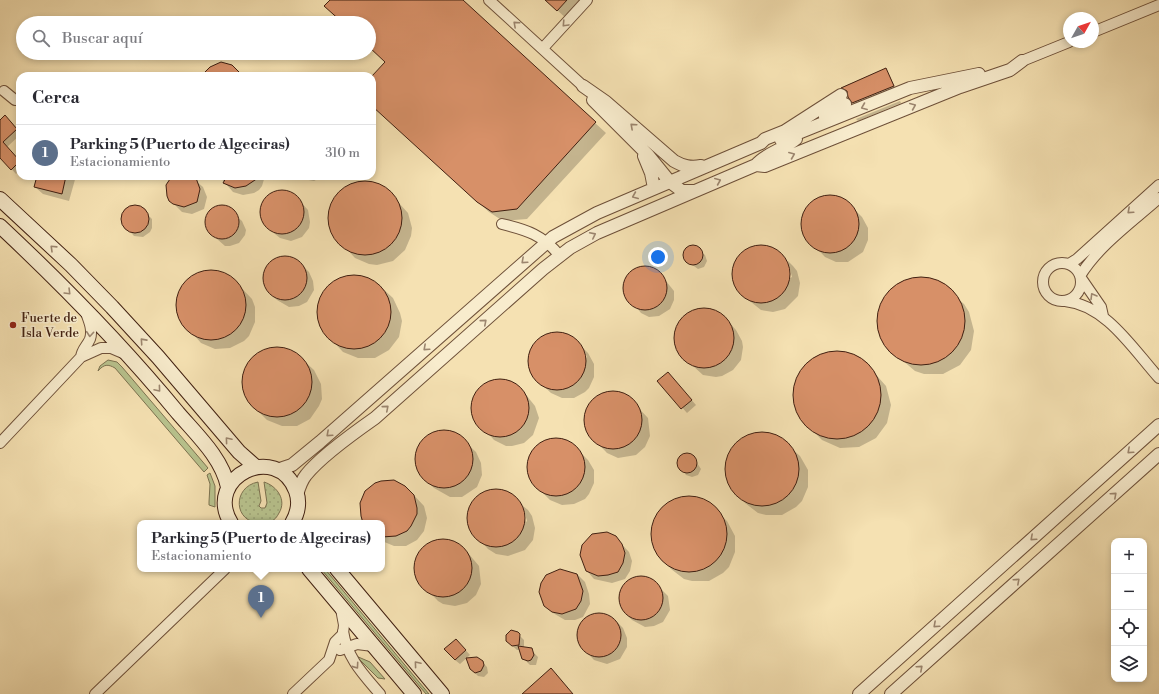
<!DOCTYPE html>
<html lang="es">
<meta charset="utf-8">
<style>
:root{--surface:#fff;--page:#f2f2f3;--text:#2b2b33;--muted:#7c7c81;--line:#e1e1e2;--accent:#8f2418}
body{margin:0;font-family:"Libre Bodoni",serif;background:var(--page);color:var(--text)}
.controls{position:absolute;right:12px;bottom:12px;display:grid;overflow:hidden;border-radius:8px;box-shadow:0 2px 6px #0003}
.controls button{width:36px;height:36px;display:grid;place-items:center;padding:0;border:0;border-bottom:1px solid var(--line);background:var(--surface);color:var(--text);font:20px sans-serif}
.compass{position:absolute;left:1063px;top:12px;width:36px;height:36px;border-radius:50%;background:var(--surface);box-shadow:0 2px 6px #0003;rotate:50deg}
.you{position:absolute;left:658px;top:257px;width:14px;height:14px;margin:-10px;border:3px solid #fff;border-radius:50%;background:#1a73e8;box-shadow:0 0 0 6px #1a73e833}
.badge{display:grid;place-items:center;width:26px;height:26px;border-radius:50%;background:var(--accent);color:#fff;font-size:13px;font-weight:700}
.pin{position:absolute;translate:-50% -33px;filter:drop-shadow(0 1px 2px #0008)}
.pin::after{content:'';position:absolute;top:21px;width:14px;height:12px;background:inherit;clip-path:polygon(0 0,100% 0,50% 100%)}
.popup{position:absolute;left:137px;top:520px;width:248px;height:52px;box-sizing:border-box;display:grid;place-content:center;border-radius:8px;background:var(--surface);filter:drop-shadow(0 1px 3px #0005);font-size:13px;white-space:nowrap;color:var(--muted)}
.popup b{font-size:15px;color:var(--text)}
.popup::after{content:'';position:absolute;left:50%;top:100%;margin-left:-8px;border:8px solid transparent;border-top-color:var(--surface)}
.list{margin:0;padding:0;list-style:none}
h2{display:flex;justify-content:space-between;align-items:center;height:52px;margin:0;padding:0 16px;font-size:17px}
h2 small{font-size:13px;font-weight:400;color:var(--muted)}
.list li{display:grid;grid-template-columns:26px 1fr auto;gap:12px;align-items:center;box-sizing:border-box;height:56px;padding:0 16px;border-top:1px solid var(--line)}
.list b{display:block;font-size:15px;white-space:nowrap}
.list p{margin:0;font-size:13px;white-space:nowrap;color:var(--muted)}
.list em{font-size:13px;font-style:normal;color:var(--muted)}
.icon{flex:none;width:22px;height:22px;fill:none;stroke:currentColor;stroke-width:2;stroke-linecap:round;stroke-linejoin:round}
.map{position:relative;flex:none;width:1159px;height:694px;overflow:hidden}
.search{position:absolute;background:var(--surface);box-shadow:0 2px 6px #0003;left:16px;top:16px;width:360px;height:44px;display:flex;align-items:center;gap:10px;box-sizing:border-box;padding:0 14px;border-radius:22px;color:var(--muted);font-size:15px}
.panel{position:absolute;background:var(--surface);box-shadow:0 2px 6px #0003;left:16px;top:72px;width:360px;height:108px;border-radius:12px}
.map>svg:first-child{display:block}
.grass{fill:#b8c38e;stroke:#7c7250}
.garden{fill:url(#garden-dots);stroke:#7c7250}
.shadow{fill:#0003}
.building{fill:#d79068;stroke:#412011}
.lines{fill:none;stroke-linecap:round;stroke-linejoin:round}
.minor-casing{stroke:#6e5039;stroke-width:12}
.tertiary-casing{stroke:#6e5039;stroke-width:14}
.secondary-casing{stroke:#412011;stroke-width:16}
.minor{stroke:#f8eccd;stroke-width:10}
.tertiary{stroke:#f8eccd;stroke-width:12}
.secondary{stroke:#f8eccd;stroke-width:14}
.oneway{stroke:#9c866f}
.poi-dot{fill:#8f2418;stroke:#f8eccd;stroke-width:1.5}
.labels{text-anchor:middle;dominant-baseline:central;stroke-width:3;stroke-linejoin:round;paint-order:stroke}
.poi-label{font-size:13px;fill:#412011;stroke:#f8eccd;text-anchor:start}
</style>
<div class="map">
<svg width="1159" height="694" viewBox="0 0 1159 694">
<defs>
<pattern id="garden-dots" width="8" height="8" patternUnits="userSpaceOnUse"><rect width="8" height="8" fill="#b8c38e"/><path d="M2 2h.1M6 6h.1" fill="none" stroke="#9fa779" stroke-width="1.8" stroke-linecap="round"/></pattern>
</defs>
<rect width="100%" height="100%" fill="#f5e1b2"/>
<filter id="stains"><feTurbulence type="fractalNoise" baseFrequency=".005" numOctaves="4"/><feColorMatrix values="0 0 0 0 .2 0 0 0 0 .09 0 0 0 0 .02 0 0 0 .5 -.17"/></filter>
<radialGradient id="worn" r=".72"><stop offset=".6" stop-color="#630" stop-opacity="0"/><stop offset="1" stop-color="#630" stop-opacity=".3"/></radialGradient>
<path class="grass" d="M108 360 117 362 122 367 208 468 204 472 115 368C108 364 104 364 98 371L100 366Z
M210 473 215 486V507L209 505V502L210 484 207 475Z
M321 569H325L429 694H426Z
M356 656 370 662 385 679 378 678Z"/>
<path class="garden" d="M258 482 261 501 259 506 261 508H265L267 503 264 482C277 486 287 500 279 513 275 521 270 523 261 523 233 523 232 487 258 482Z"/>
<path class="shadow" d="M331 0H461L606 133 527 219 503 221 489 212 372 106V77L386 62 369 47V23H343Z
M546 0H586L568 20Z
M886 69 896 89 855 105 848 91 842 87Z
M900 101 901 103 858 121 856 119Z
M0 121H10L20 133V135L7 147 20 162V170L16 174 0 156Z
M38 176H76L69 201 43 194 35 187Z
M174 176H190L203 187 207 197 204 209 192 214 182 212 170 200Z
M219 176H265L262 186 259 190 254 193 243 195 233 192Z
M299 176H323L314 181 303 179Z
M364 183 380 186 387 190 408 213 412 228 411 236 405 250 393 261 377 265 369 264 355 258 334 235 330 220 332 204 342 191 349 187Z
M281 191 287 192 297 198 308 210 310 222 309 228 302 237 291 241 280 238 275 234 267 226 262 216 261 210 266 199 275 192Z
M823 197H836L847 202 862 217 868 228V240L863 252 848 262H836L825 257 806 237 803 225 805 213 812 203Z
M136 206 140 207 152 219V228L150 232 143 237 134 236 123 224 122 215 127 208Z
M216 207H226L242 221 246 230 245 235 239 243 230 246H225L209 232 206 222 207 218 212 210Z
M767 246 773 248 786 259 790 278 792 277 788 261 793 266 797 271 800 283 798 296 785 309 773 312 761 310 751 302 740 292 735 281 736 262 743 252 754 247Z
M694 247 705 255 707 261 704 267 698 269 687 261 684 254 688 249Z
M284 257 293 259 301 264 309 272 313 281 314 290 307 302 299 306 289 307 277 300 269 292 264 278 266 269 271 262Z
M649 267 658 271 674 291V300L670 309 659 316 649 317 641 313 625 293 626 279 632 272 640 268Z
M202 271H217L231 277 252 299 255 307V322L249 336 244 341 230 348 215 349 201 343 181 320 178 313 177 298 179 291 189 278Z
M353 275 369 278 382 288 393 298 400 313 402 321 399 337 389 350 375 358H358L343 352 327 335 319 321V305L325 290 337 279Z
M929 279 938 282 964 304 969 312 974 331 971 350 960 365 943 374H924L915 371 889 349 880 332 879 313 887 296 893 289 910 280Z
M703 309 715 311 726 319 736 330 742 341 743 347 741 360 733 370 722 376 716 377 703 375 682 356 676 345V332L681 320 697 310Z
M562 333 578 343 586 358 587 357 582 347 588 353 594 364V377L589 388 585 392 574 398H562L551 393 533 376 530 368 529 355 538 339 549 334Z
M276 348 291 351 303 360 314 370 321 384 322 399 319 406 310 419 297 426H282L267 420 251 404 244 391 243 375 246 368 255 356 268 349Z
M835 352 854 356 870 368 886 386 891 405 887 423 876 438 859 447 840 448 822 440 805 423 796 406 795 387 798 378 809 362 817 357Z
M672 378 696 405 687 413 659 381Z
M505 380 517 385 527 396 535 406 539 418 533 435 524 443 512 446H506L494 440 476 420 472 408 475 396 487 383Z
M612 392H618L629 398 648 418 650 436 645 447 636 455 618 458 607 453 588 433 585 415 590 403 600 395Z
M449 432 465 442 476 452 481 463 482 475 477 487 462 497H450L434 488 423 477 417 466V454L422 443 437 433Z
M761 433 776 436 789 446 800 456 808 470V487L802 501 796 507 782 515H766L758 513 745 503 730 486 726 470 729 454 738 441 753 434Z
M549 440H562L573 445 588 460 594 470V483L589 494 585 499 574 504 562 505 550 500 535 485 529 474V461L531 456 538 446Z
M686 454 693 457 701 469 698 475 692 477 686 475 678 463 680 457Z
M502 490 523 505H521L526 522 527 521 523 506 528 510 532 516 535 528 533 540 525 550 508 556 496 554 488 549 472 531 469 519 471 506 478 497 489 491Z
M410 491 424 506 427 518 424 531 417 540 406 546H394L382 541V523H365Z
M687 498 703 501 716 511 727 521 735 536V552L729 567 723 573 709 581H692L684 579 671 569 656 552 652 536 655 520 665 506 671 502Z
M615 537 629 552 632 561 630 571 625 579 612 583 594 579 587 571Z
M442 540 455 543 463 547 479 566 481 584 476 595 467 603 455 606 443 604 438 601 419 581 416 563 421 551 431 543Z
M565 571 577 574 585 582 589 594 590 604 583 617 575 620H565L553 613 545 605 541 597 540 588 544 579 551 573Z
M645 577 653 581 668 596 670 610 663 622 654 626 645 627 632 620 624 612 620 603V594L627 581 635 578Z
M598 614 607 616 615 620 623 628 627 638V647L620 659 607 664 594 660 580 645 577 636 579 626 584 618Z
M517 633 524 640V647L529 648 538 657 536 665H530L521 656 520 650H517L507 641Z
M461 645 470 655 460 664 455 660Z
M480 660 487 667 488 673 484 677 478 676 473 671Z"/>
<path class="building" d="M330 0H463L596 122 517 209 492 212 477 202 372 106V76L385 62 369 47V23H343L324 6Z
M545 0H567L557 11Z
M221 62 232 65 243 76H201L210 67Z
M886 68 894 86 852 103 848 97 847 91 841 88Z
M5 115 17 129 3 142 20 161 11 170 0 158V120Z
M37 176H66L62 194 34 187Z
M172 176H193L196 178 200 189 197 202 184 207 173 204 169 201 167 196 166 185Z
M227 176H261L246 186 235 188 223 183Z
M328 218a37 37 0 1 1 74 0a37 37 0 1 1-74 0Z
M260 212a22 22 0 1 1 44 0a22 22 0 1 1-44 0Z
M801 224a29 29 0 1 1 58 0a29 29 0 1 1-58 0Z
M121 219a14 14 0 1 1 28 0a14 14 0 1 1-28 0Z
M205 222a17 17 0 1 1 34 0a17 17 0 1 1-34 0Z
M683 255a10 10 0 1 1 20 0a10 10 0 1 1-20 0Z
M732 274a29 29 0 1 1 58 0a29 29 0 1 1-58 0Z
M263 278a22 22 0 1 1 44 0a22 22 0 1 1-44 0Z
M623 288a22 22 0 1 1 44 0a22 22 0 1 1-44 0Z
M176 305a35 35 0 1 1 70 0a35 35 0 1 1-70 0Z
M317 312a37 37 0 1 1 74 0a37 37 0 1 1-74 0Z
M877 321a44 44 0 1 1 88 0a44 44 0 1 1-88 0Z
M674 338a30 30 0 1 1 60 0a30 30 0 1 1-60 0Z
M528 361a29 29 0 1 1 58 0a29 29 0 1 1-58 0Z
M242 382a35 35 0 1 1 70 0a35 35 0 1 1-70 0Z
M793 395a44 44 0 1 1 88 0a44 44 0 1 1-88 0Z
M668 372 692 400 681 409 657 381Z
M471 408a29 29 0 1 1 58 0a29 29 0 1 1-58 0Z
M584 420a29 29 0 1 1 58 0a29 29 0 1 1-58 0Z
M415 459a29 29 0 1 1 58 0a29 29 0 1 1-58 0Z
M725 469a37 37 0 1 1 74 0a37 37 0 1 1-74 0Z
M527 467a29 29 0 1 1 58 0a29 29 0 1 1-58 0Z
M677 463a10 10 0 1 1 20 0a10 10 0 1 1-20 0Z
M394 480 405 486 414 495 417 508V514L411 526 407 531 396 536 382 537V523H363L361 516 360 503 365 491 375 483 381 481Z
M467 518a29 29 0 1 1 58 0a29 29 0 1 1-58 0Z
M651 534a38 38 0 1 1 76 0a38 38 0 1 1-76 0Z
M607 532 616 536 622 544 625 553 623 563 618 572 608 575 598 576 586 571 580 555 582 545 592 534Z
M414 568a29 29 0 1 1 58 0a29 29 0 1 1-58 0Z
M560 569 577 574 583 591 581 601 576 609 562 614 552 612 544 606 539 592 541 583 546 575Z
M619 598a22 22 0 1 1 44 0a22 22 0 1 1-44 0Z
M577 635a22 22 0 1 1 44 0a22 22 0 1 1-44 0Z
M511 630 518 632 520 634 519 645 512 646 506 641V635Z
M456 639 466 650 455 660 444 649Z
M518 646 532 648 534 655 531 660 528 661 522 659Z
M477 657 483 661 484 665 481 671 475 673 470 669 466 658Z
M551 668 573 694H522Z"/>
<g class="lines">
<g class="minor-casing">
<path id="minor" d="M489 0 583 86
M1093 32 1159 5
M543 48 587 0
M1022 61 1069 42
M4 91 15 100
M502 224C527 230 543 235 560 256
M1043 282a19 19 0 1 1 38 0a19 19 0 1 1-38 0Z
M1069 264 1077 259 1159 185
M1080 276C1099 245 1132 222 1159 198
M1081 278 1101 307 1103 316
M1065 301C1106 305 1133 349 1159 378
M81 357C82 349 87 346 90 339 93 330 89 321 86 313
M0 443 81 357 101 348H111L125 354
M343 631C347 658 363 674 380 694
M340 650 357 644 373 646
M95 694 225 569
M293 694 329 660 335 642 343 634 344 625 341 609"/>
</g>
<g class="tertiary-casing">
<path id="tertiary" d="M583 86 606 102 674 161C683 166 690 168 701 166
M593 100 648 155 670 182 682 191H694
M825 117 845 104
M781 140 910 88 979 74
M644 156 651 173 654 188
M756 165C766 153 783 150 796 139
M277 470 292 465 320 442 553 237 597 213 761 143 765 139 785 131 841 95
M297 495C299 488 301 481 306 475 321 456 355 432 375 418L543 269 570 248 597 233 756 165 765 166 960 87 1010 70 1022 61
M859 694 1159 425
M891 694 1159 454"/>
</g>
<g class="secondary-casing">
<path id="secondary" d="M0 199 71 265 112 307 158 357 239 452 256 467
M0 226C63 285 123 346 178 413 197 435 222 458 228 487
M231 523C203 477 277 441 296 491 300 502 298 513 292 523
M309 569 414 694
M337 569 442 694"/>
</g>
<use href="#minor" class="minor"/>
<use href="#tertiary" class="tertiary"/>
<use href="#secondary" class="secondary"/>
</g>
<defs><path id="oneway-chevron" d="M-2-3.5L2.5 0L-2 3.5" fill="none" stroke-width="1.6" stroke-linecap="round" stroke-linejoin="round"/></defs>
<g class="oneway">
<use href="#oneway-chevron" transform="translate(516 24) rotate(-138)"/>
<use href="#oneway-chevron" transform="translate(565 24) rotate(133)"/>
<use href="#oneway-chevron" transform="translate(913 106) rotate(-23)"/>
<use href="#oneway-chevron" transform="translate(864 107) rotate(158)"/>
<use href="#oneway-chevron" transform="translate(633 126) rotate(-138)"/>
<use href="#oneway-chevron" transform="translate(792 155) rotate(-22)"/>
<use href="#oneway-chevron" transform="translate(718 181) rotate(-23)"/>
<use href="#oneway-chevron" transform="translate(635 196) rotate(157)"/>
<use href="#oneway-chevron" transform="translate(1130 211) rotate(138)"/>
<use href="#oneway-chevron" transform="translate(593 235) rotate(-27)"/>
<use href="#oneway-chevron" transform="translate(53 248) rotate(-136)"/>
<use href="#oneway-chevron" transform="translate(524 261) rotate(138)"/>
<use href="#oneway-chevron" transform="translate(68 292) rotate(45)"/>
<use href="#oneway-chevron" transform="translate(1093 296) rotate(-121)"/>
<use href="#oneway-chevron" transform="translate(484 322) rotate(-41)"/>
<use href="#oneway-chevron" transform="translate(90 334) rotate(95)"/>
<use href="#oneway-chevron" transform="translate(143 341) rotate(-132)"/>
<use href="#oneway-chevron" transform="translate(426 348) rotate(138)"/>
<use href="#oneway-chevron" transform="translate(158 389) rotate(50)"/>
<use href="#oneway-chevron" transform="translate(386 408) rotate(-41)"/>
<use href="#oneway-chevron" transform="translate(329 434) rotate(138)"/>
<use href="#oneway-chevron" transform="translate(228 440) rotate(-130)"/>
<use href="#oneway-chevron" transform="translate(1130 451) rotate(138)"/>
<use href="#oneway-chevron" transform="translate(1114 495) rotate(-42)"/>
<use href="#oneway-chevron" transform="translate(1033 538) rotate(138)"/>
<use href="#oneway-chevron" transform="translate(1017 581) rotate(-42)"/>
<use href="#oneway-chevron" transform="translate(936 625) rotate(138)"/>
<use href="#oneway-chevron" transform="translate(417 664) rotate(-130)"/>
<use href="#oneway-chevron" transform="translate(356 666) rotate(55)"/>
<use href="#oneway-chevron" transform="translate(920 668) rotate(-42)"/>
</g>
<circle class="poi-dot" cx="13" cy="325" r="4"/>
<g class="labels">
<g class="poi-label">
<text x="21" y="318">Fuerte de<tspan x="21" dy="15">Isla Verde</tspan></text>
</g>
</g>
<rect width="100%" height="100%" filter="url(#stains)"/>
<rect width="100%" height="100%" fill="url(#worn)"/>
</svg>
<div class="controls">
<button>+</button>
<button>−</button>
<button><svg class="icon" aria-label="locate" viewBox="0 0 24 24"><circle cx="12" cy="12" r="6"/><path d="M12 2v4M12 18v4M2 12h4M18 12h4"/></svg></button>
<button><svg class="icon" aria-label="layers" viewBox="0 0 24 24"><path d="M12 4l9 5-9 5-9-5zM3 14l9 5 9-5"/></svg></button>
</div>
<svg class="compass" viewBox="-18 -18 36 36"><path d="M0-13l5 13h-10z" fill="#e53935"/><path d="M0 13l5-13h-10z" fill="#7c7c81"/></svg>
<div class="you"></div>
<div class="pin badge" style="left:261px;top:618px;background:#5c6f8a">1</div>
<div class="popup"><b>Parking 5 (Puerto de Algeciras)</b>Estacionamiento</div>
<div class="search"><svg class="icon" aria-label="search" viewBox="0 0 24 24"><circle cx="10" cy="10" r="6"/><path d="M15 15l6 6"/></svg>Buscar aquí</div>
<section class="panel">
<h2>Cerca<small></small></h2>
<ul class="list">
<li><span class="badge" style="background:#5c6f8a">1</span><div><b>Parking 5 (Puerto de Algeciras)</b><p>Estacionamiento</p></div><em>310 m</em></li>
</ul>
</section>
</div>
